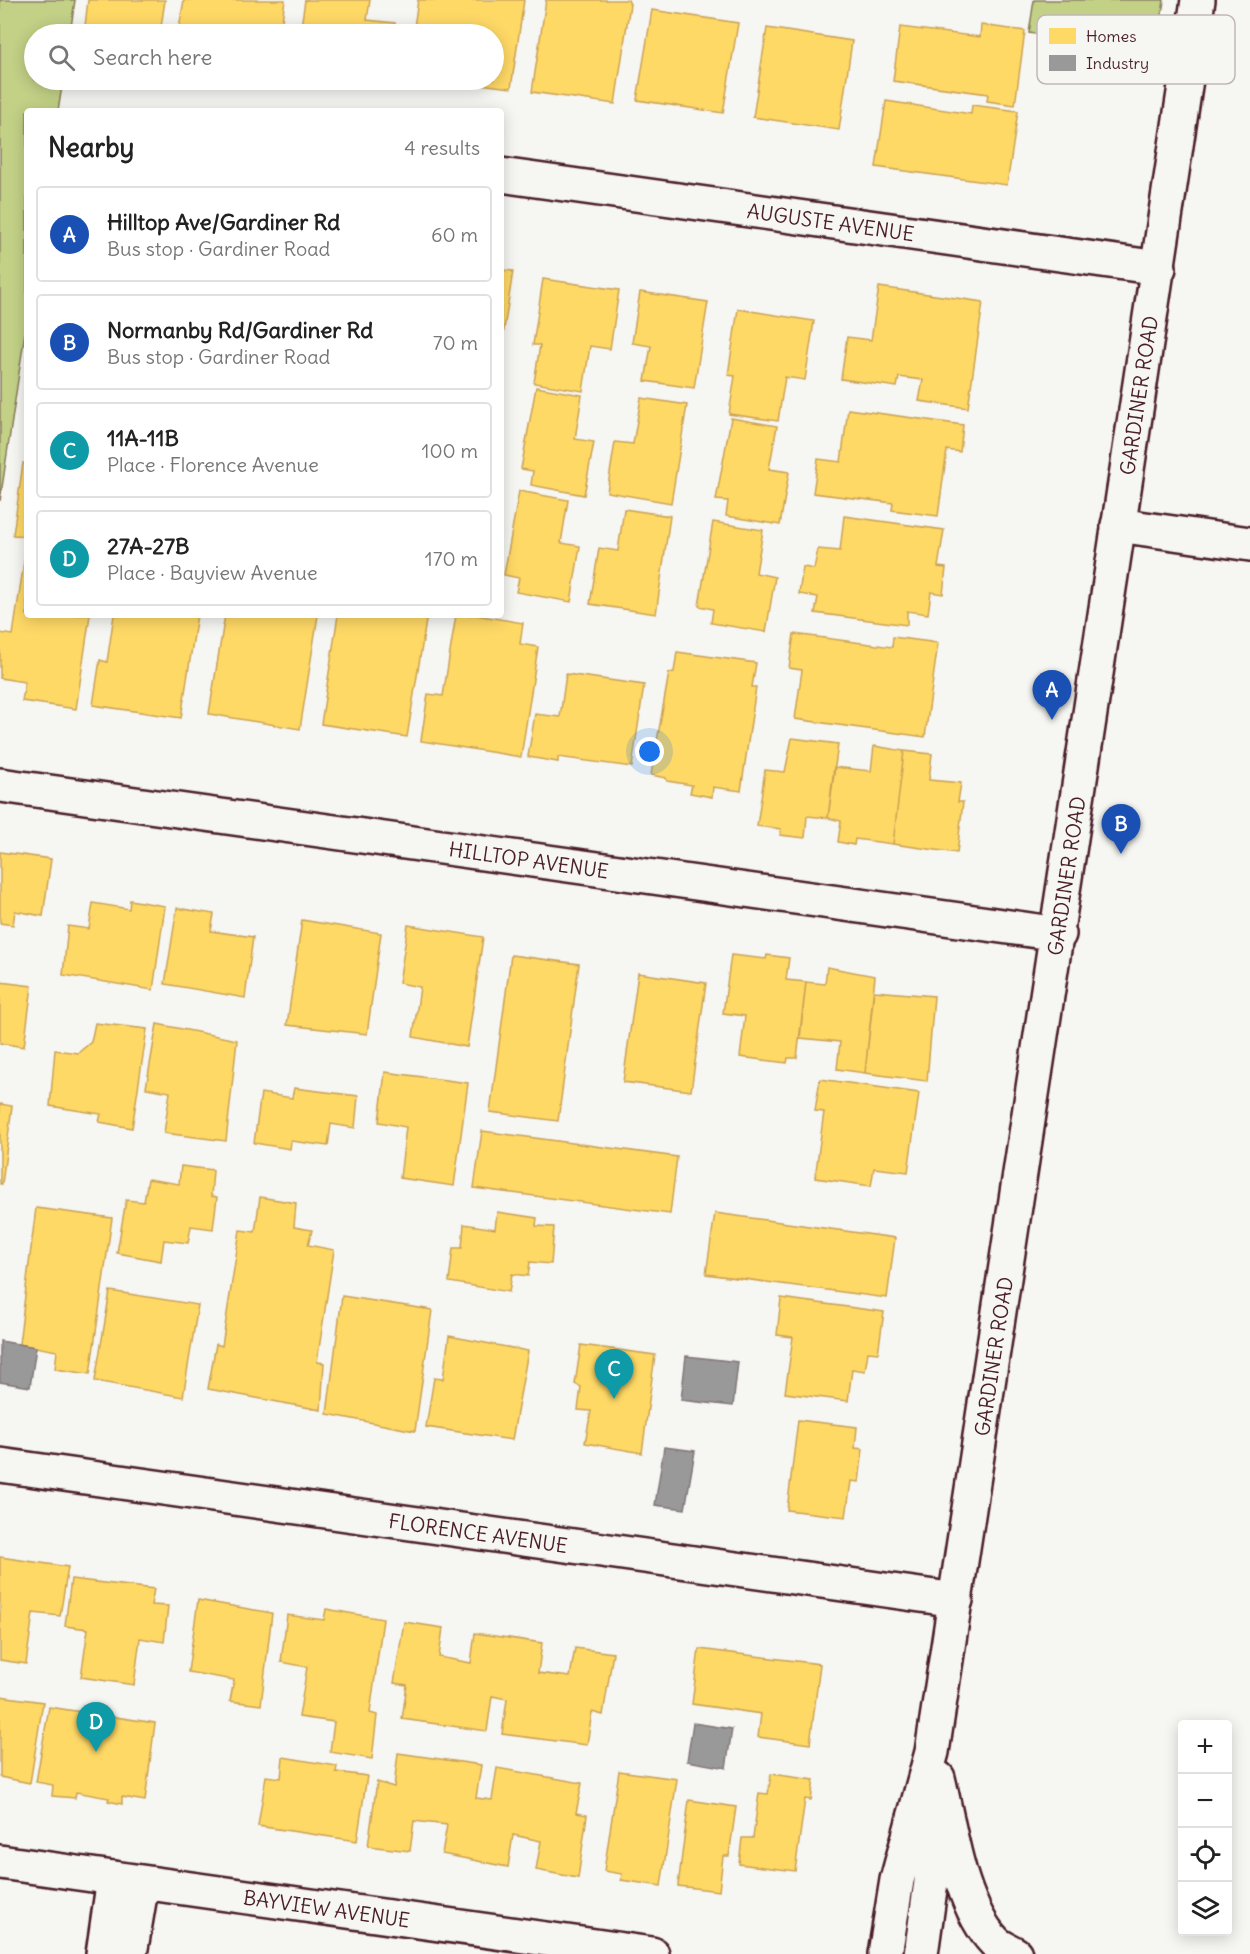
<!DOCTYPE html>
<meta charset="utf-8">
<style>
:root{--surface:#fff;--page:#f2f2f2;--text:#222;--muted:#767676;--line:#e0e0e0;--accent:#1f6fb2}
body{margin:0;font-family:Delius,sans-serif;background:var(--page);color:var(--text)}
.controls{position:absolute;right:18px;bottom:18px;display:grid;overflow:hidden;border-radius:6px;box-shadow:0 3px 15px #0003}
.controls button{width:54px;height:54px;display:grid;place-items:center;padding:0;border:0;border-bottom:2px solid var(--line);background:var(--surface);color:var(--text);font:30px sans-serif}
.you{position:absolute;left:650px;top:752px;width:21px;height:21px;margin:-15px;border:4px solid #fff;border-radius:50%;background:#1a73e8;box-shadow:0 0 0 9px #1a73e833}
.badge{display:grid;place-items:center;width:39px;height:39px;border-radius:50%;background:var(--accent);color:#fff;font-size:20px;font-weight:700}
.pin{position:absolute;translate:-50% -50px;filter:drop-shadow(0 2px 3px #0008)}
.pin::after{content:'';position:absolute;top:32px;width:21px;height:18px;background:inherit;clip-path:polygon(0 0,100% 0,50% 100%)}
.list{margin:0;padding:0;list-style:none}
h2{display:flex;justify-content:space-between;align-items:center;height:78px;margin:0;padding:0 24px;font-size:26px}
h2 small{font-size:20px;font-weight:400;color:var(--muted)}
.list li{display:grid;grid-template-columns:39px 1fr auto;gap:18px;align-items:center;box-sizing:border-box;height:96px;margin:0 12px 12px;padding:0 12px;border:2px solid var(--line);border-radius:6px}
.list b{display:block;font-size:22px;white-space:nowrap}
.list p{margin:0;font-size:20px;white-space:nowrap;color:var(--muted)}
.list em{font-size:20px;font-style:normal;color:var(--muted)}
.icon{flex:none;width:33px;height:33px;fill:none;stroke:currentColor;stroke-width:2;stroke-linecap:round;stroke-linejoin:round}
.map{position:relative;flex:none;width:1250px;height:1954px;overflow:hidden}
.search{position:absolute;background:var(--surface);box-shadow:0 3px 15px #0003;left:24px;top:24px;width:480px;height:66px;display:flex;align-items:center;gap:15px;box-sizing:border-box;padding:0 21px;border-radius:33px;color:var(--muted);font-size:22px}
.panel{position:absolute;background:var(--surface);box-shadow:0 3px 15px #0003;left:24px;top:108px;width:480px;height:510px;border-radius:6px}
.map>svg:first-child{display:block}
.green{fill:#c2d186;stroke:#867858;stroke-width:1.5}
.homes{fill:#ffd966;stroke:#c9a154;stroke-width:1.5}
.industry{fill:#999;stroke:#817478;stroke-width:1.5}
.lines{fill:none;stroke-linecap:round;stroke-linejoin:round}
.minor-casing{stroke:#4a1f2b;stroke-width:38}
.tertiary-casing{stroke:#4a1f2b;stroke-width:38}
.minor{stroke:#f6f6f2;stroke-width:33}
.tertiary{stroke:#f6f6f2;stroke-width:33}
.labels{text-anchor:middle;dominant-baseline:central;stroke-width:6;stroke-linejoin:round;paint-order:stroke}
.street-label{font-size:20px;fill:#4a1f2b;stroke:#f6f6f2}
.key{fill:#f6f6f2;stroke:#c2b6b6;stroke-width:1.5}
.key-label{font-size:16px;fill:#4a1f2b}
</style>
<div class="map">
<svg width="1250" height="1954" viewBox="0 0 1250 1954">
<rect width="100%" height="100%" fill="#f6f6f2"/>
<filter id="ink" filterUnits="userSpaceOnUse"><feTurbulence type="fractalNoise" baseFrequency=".0167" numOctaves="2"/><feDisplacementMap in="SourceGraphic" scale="12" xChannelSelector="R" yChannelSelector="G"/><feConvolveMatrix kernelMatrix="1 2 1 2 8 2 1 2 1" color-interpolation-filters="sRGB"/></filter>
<g filter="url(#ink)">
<path class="green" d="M0 0H75L70 34H34V80H63L58 111H27V319L0 501Z
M1034 0H1164L1157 50 1029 33Z"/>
<path class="homes" d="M88 0H165L160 34 85 26Z
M184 0H285L280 34H178Z
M305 0H370L367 20 395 23 393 34H300Z
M418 0H524L511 88 455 81 494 80V34H413Z
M546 0H628L630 4 615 104 532 92Z
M652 10 738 23 723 113 637 100Z
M981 25 1025 31 1015 105 987 101 988 94 893 81 900 27 980 37Z
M767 28 852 41 839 130 753 117Z
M886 101 971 114 972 105 1018 111 1007 185 876 167Z
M501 270 513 271 501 349Z
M543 279 619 290 610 349 590 346 583 391 534 383 540 345H533Z
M879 287 983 302 968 408 919 401 923 380 899 377 897 387 841 379 847 337 871 340Z
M640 292 708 302 694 388 645 381 651 346 632 343Z
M738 309 814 321 805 380 785 377 778 421 729 414 735 376 728 375Z
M536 387 582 395 575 439 594 442 584 495 531 485 533 471 521 469Z
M641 398 687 405 671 503 607 492 615 442 633 444Z
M848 409 963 425 960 452 947 450 938 516 892 510 893 503 813 493 818 459 841 462Z
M731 418 777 426 769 469 789 472 780 525 726 516 728 501 716 500Z
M23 463 27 464V536L13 535Z
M519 491 568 500 561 543 580 546 571 602 516 592 519 578 504 575Z
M624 509 670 516 656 614 590 604 599 548 618 551Z
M844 516 944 530 938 567 946 568 943 594 931 592 928 614 907 611V625L815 613 818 597 799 594 803 567 814 569 818 549 840 551Z
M713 522 763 530 756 573 775 577 766 632 711 623 713 609 699 606Z
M26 548 27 615H90L76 709 22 701 25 682 0 678V633L13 635Z
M114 615H197L181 718 93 705 100 660 107 662Z
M225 615H318L300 729 209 714Z
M338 615H427L407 737 321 724Z
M456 615H476L523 623 520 644 538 647 521 757 421 741 428 694 443 696Z
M794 634 892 647 893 637 938 643 925 737 795 719 802 670 789 668Z
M677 652 756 663 752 687H756L741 791 713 787 712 797 690 793 692 785 667 781 666 778 651 775 669 673 674 672Z
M566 674 644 685 632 767 558 757V762L528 757 535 714 560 717Z
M792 738 838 744 828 818 807 816 805 838 780 835 781 829 757 826 765 770 785 772Z
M874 746 904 751 893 844 855 839 854 845 838 842 841 821 828 818 834 767 871 771Z
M904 751 932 754 929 780 961 783 958 802H963L957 853 893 844Z
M0 852 51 859 43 916 15 911 13 925 0 923Z
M130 900 165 906 153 990 63 975 68 926 89 929 93 903 129 909Z
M177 908 214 914 211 931 253 937 245 998 165 984Z
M302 920 381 933 367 1034 287 1025Z
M408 925 483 937 467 1047 413 1037 420 987 399 983Z
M511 955 579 964 558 1121 490 1112Z
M731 955 766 959 767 955 789 958 786 980 806 982 797 1058H788L787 1063 740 1057 745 1016 723 1013Z
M827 967 875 976 865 1073 837 1069 840 1042 800 1038 806 982 825 984Z
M638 973 706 983 691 1091 623 1082Z
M0 982 32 986 24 1047 0 1043Z
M874 991 934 996 927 1081 865 1073Z
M95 1023 147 1029 132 1128 99 1122 101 1114 50 1106 55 1050 78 1053 91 1042Z
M157 1024 237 1040 226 1141 164 1133 170 1092 146 1088Z
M385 1072 468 1083 454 1186 400 1178 406 1127 379 1122Z
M820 1079 919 1093 908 1172 874 1168 871 1186 815 1178 824 1112 815 1111Z
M294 1088 358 1096 355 1128 331 1124 328 1146 291 1141 290 1149 254 1143 261 1093 292 1098Z
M0 1104 12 1106 2 1184H0Z
M482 1131 677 1157 670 1214 474 1188Z
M181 1166 213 1170 211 1196 217 1197 213 1229 191 1226 188 1243 164 1240 161 1261 117 1253 126 1200 144 1202 148 1179 179 1184Z
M260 1197 296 1203 294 1227 312 1230 308 1245 334 1250 317 1362 324 1363 321 1410 208 1389 216 1344 222 1346 240 1230 255 1232Z
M36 1208 112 1218 90 1374 55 1369 57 1351 19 1344Z
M497 1212 537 1218 536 1226 554 1227 551 1264 530 1262 528 1276 512 1274 509 1292 449 1282 453 1248H462L464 1224 495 1229Z
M715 1213 895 1238 887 1298 706 1274Z
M110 1291 198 1305 183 1397 95 1381Z
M342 1296 432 1310 415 1431 327 1414Z
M781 1298 884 1312 878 1353 868 1352 865 1371 852 1369 848 1401 785 1393 793 1337 777 1335Z
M449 1336 528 1351 512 1440 426 1427 434 1378 443 1379Z
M581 1345 655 1355 642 1453 585 1443 591 1411 578 1410 581 1387 575 1384Z
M798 1420 857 1427 855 1448 863 1449 859 1482 851 1481 846 1517 787 1510Z
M0 1557 68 1567 60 1616 33 1613 26 1664 0 1660Z
M71 1579 154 1589 151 1605 168 1606 164 1642 140 1638 134 1685 81 1677 88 1629 65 1626Z
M198 1600 272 1613 261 1705 230 1701 234 1680 188 1672Z
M326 1609 383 1619 370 1713 377 1715 372 1759 330 1752 334 1722 299 1717 307 1667 281 1662 287 1615 324 1620Z
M404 1622 443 1628 439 1657 471 1663 475 1633 542 1643 538 1673 570 1677 575 1648 613 1653 603 1715 592 1712 587 1745 502 1734 507 1699 492 1696 487 1731 402 1719 407 1685 394 1683Z
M699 1649 820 1664 810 1744 758 1737 761 1714 692 1704Z
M0 1696 43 1702 30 1783 0 1777Z
M49 1707 155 1723 145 1801 122 1797V1804L108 1801 109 1798 76 1792 75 1798 52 1796 53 1785 36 1782Z
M398 1753 481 1765 476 1798 492 1800 497 1768 582 1783 576 1813 587 1815 578 1878 536 1870 541 1841 513 1835 508 1867 442 1854 447 1825 414 1821 410 1851 368 1846 377 1782 394 1787Z
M283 1757 337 1766 336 1772 367 1776 357 1841 258 1826 266 1776 281 1778Z
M619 1771 677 1779 661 1886 621 1880 622 1874 604 1871Z
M771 1774 814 1780 811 1800 805 1799 795 1871 739 1864 742 1838H753L759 1793 768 1794Z
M689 1800 736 1807 729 1856H723L719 1891 678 1886Z"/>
<path class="industry" d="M0 1341 36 1347 30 1387 0 1382Z
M686 1356 738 1362 733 1406 681 1400Z
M664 1447 695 1451 685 1509 655 1505Z
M693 1723 732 1729 726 1768 687 1761Z"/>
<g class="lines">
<g class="minor-casing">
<g id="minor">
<path id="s1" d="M501 175 1159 268"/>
<path id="s2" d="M0 785 1059 934"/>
<path id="s3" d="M0 1465 956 1600"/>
<path d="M938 1778C950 1827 959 1905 995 1942 1000 1947 1008 1950 1015 1954"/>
<path d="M103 1954 114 1878"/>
<path d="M130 1954 142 1883"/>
</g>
</g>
<g class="tertiary-casing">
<g id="tertiary">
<path d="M1118 525 1250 544"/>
<path id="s4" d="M0 1862 652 1954"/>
<path id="s5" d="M885 1954 897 1880 932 1752C1023 1169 1109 584 1198 0"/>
<path d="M921 1954 931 1882 932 1796"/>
</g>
</g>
<use href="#minor" class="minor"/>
<use href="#tertiary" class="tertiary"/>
</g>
</g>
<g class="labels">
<g class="street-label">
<text stroke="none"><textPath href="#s1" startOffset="333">AUGUSTE AVENUE</textPath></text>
<text stroke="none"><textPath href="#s5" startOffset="1580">GARDINER ROAD</textPath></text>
<text stroke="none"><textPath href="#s2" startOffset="534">HILLTOP AVENUE</textPath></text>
<text stroke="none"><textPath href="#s5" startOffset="1094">GARDINER ROAD</textPath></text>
<text stroke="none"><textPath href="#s5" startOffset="608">GARDINER ROAD</textPath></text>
<text stroke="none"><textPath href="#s3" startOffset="483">FLORENCE AVENUE</textPath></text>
<text stroke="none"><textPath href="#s4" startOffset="330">BAYVIEW AVENUE</textPath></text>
</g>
</g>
<rect x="1037" y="15" width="198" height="69" rx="9" class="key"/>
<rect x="1049" y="28" width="27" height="16" fill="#ffd966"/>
<rect x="1049" y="55" width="27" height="16" fill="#999"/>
<g class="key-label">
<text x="1086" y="42">Homes</text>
<text x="1086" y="69">Industry</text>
</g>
</svg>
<div class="controls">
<button>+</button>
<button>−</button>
<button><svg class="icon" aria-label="locate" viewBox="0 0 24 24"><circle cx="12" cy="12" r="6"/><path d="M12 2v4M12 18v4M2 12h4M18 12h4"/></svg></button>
<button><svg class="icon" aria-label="layers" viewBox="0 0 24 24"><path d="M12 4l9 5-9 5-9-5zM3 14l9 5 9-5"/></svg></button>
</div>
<div class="you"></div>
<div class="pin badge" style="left:1052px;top:720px;background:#1a4fb4">A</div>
<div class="pin badge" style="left:1121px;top:854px;background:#1a4fb4">B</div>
<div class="pin badge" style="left:614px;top:1399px;background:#0f9aa8">C</div>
<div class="pin badge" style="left:96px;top:1752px;background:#0f9aa8">D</div>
<div class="search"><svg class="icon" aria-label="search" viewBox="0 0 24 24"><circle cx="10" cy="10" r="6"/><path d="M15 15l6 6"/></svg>Search here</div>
<section class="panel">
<h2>Nearby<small>4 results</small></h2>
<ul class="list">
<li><span class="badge" style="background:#1a4fb4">A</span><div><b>Hilltop Ave/Gardiner Rd</b><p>Bus stop · Gardiner Road</p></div><em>60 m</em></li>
<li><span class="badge" style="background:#1a4fb4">B</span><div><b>Normanby Rd/Gardiner Rd</b><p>Bus stop · Gardiner Road</p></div><em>70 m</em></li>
<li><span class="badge" style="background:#0f9aa8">C</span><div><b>11A-11B</b><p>Place · Florence Avenue</p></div><em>100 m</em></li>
<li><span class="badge" style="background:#0f9aa8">D</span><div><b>27A-27B</b><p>Place · Bayview Avenue</p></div><em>170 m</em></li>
</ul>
</section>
</div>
